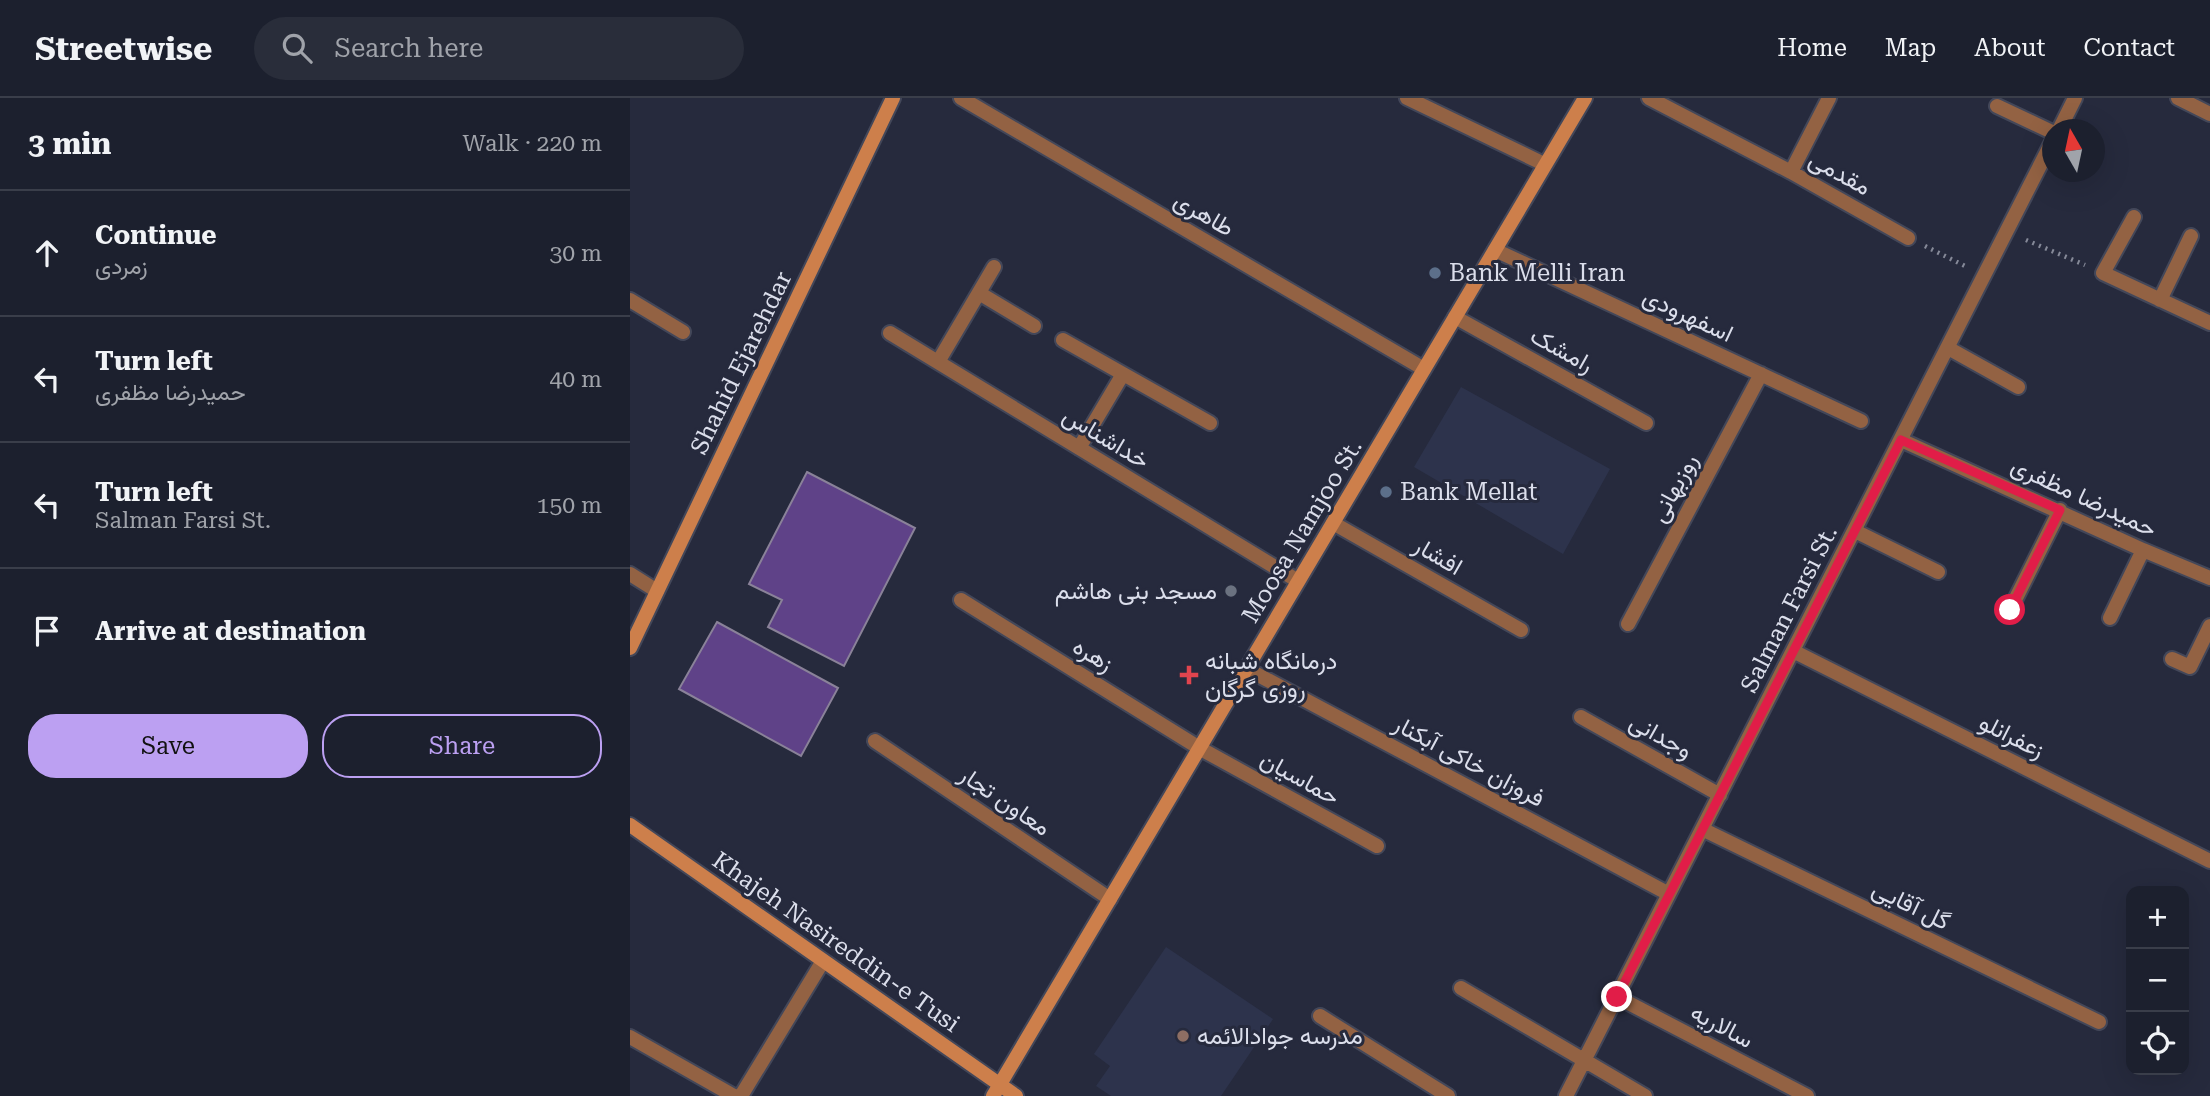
<!DOCTYPE html>
<meta charset="utf-8">
<style>
:root{--surface:#1c202e;--page:#292d3a;--text:#f1f3f6;--muted:#a0a3aa;--line:#3a3e4a;--accent:#bca0f2}
body{margin:0;font-family:"Roboto Serif",Vazirmatn,serif;background:var(--page);color:var(--text)}
.controls{position:absolute;right:21px;bottom:21px;display:grid;overflow:hidden;border-radius:14px;box-shadow:0 7px 28px #0002}
.controls button{width:63px;height:63px;display:grid;place-items:center;padding:0;border:0;border-bottom:2px solid var(--line);background:var(--surface);color:var(--text);font:35px sans-serif}
.compass{position:absolute;left:1412px;top:21px;width:63px;height:63px;border-radius:50%;background:var(--surface);box-shadow:0 7px 28px #0002;rotate:351deg}
.stop{position:absolute;width:21px;height:21px;margin:-16px;border:5px solid #e11d48;border-radius:50%;background:#fff}
.stop.end{background:#e11d48;border-color:#fff;box-shadow:0 2px 7px #0008}
.list{margin:0;padding:0;list-style:none}
h2{display:flex;justify-content:space-between;align-items:center;height:91px;margin:0;padding:0 28px;font-size:30px}
h2 small{font-size:23px;font-weight:400;color:var(--muted)}
.list li{display:grid;grid-template-columns:46px 1fr auto;gap:21px;align-items:center;box-sizing:border-box;height:126px;padding:0 28px;border-top:2px solid var(--line)}
.list b{display:block;font-size:26px;white-space:nowrap}
.list p{margin:0;font-size:23px;white-space:nowrap;color:var(--muted)}
.list em{font-size:23px;font-style:normal;color:var(--muted)}
.actions{display:flex;gap:14px;padding:21px 28px}
.actions a{flex:1;padding:16px 0;border:2px solid var(--accent);border-radius:28px;text-align:center;font-size:24px;color:var(--accent)}
.actions .main{background:var(--accent);color:#111}
.icon{flex:none;width:38px;height:38px;fill:none;stroke:currentColor;stroke-width:2;stroke-linecap:round;stroke-linejoin:round}
.map{position:relative;flex:none;width:1580px;height:998px;overflow:hidden}
header{display:flex;align-items:center;gap:42px;box-sizing:border-box;height:98px;padding:0 35px;background:var(--surface);border-bottom:2px solid var(--line)}
header strong{font-size:33px}
nav{display:flex;gap:38px;margin-inline-start:auto;font-size:24px}
.search{width:490px;height:63px;background:var(--page);display:flex;align-items:center;gap:18px;box-sizing:border-box;padding:0 24px;border-radius:38px;color:var(--muted);font-size:26px}
main{display:flex}
aside{flex:1;background:var(--surface)}
.map>svg:first-child{display:block}
.built{fill:#2d334c}
.building{fill:#5f4288;stroke:#8a8299;stroke-width:2}
.lines{fill:none;stroke-linecap:round;stroke-linejoin:round}
.street-casing{stroke:#434759;stroke-width:18}
.secondary-casing{stroke:#434759;stroke-width:18}
.path{stroke:#858998;stroke-width:4.5;stroke-dasharray:2 5;stroke-linecap:butt}
.street{stroke:#936243;stroke-width:14}
.secondary{stroke:#cd7f4b;stroke-width:14}
.route{stroke:#e11d48;stroke-width:9}
.service-dot{fill:#5c6f8a;stroke:#262a3d;stroke-width:2.5}
.worship-dot{fill:#6b7280;stroke:#262a3d;stroke-width:2.5}
.health-dot{fill:#e0444e;stroke:#262a3d;stroke-width:2.5}
.education-dot{fill:#8d6e63;stroke:#262a3d;stroke-width:2.5}
.labels{text-anchor:middle;dominant-baseline:central;stroke-width:6;stroke-linejoin:round;paint-order:stroke}
.street-label{font-size:24px;fill:#dbdeeb;stroke:#262a3d}
.poi-label{font-size:24px;fill:#dbdeeb;stroke:#262a3d;text-anchor:start}
</style>
<header>
<strong>Streetwise</strong>
<div class="search"><svg class="icon" aria-label="search" viewBox="0 0 24 24"><circle cx="10" cy="10" r="6"/><path d="M15 15l6 6"/></svg>Search here</div>
<nav><a>Home</a><a>Map</a><a>About</a><a>Contact</a></nav>
</header>
<main>
<aside>
<h2>3 min<small>Walk · 220 m</small></h2>
<ul class="list">
<li><svg class="icon" aria-label="ahead" viewBox="0 0 24 24"><path d="M12 20V5M6 11l6-6 6 6"/></svg><div><b>Continue</b><p>زمردی</p></div><em>30 m</em></li>
<li><svg class="icon" aria-label="left" viewBox="0 0 24 24"><path d="M17 20v-9H6M10 6l-5 5 5 5"/></svg><div><b>Turn left</b><p>حمیدرضا مظفری</p></div><em>40 m</em></li>
<li><svg class="icon" aria-label="left" viewBox="0 0 24 24"><path d="M17 20v-9H6M10 6l-5 5 5 5"/></svg><div><b>Turn left</b><p>Salman Farsi St.</p></div><em>150 m</em></li>
<li><svg class="icon" aria-label="arrive" viewBox="0 0 24 24"><path d="M6 21V4h12l-3 4 3 4H6"/></svg><div><b>Arrive at destination</b></div></li>
</ul>
<div class="actions"><a class="main">Save</a><a>Share</a></div>
</aside>
<div class="map">
<svg width="1580" height="998" viewBox="0 0 1580 998">
<rect width="100%" height="100%" fill="#262a3d"/>
<path class="built" d="M831 289 980 371 933 456 784 369Z
M536 849 643 921 591 998H481L466 988 480 968 464 956Z"/>
<path class="building" d="M177 374 285 430 214 568 138 529 152 502 119 486Z
M87 524 208 590 171 658 49 591Z"/>
<g class="lines">
<g class="street-casing">
<path id="street" d="M331 0 794 271
M777 0 914 66
M1019 0 1161 74 1278 140
M1548 0 1580 16
M1367 8 1422 34
M1429 32 1445 0
M1161 74 1199 0
M1504 119 1473 175 1580 225
M865 152 1231 323
M349 195 404 228
M0 202 53 234
M1530 202 1561 138
M825 219 1016 325
M260 235 668 483
M433 242 580 325
M1318 250 1388 289
M308 264 364 169
M1271 342 1513 452 1580 480
M449 350 493 276
M703 425 891 532
M1225 433 1308 474
M0 476 27 493
M331 502 571 651 747 748
M1380 512 1430 412
M1480 520 1513 452
M998 526 1131 276
M1163 553 1580 763
M1542 561 1560 569 1580 528
M617 571 1039 796
M951 619 1090 697
M245 643 480 801
M1072 731 1469 924
M831 890 1015 998
M987 899 1177 998
M690 918 818 998
M0 939 104 998
M111 998 193 863
M936 998 1422 44"/>
</g>
<g class="secondary-casing">
<path id="secondary" d="M0 550 263 0
M0 727 386 998
M363 998 955 0"/>
</g>
<path class="path" d="M1396 142 1455 167
M1295 148 1337 169"/>
<use href="#street" class="street"/>
<use href="#secondary" class="secondary"/>
</g>
<g class="lines">
<path class="route" d="M987 899 1271 342 1430 412 1380 512"/>
</g>
<g class="service-dot">
<circle cx="805" cy="175" r="7"/>
<circle cx="756" cy="394" r="7"/>
</g>
<circle class="worship-dot" cx="601" cy="493" r="7"/>
<path class="health-dot" d="M555.5 566.5h7v7h7v7h-7v7h-7v-7h-7v-7h7z"/>
<circle class="education-dot" cx="553" cy="938" r="7"/>
<g class="labels">
<g class="street-label">
<text transform="translate(1210 75) rotate(29)">مقدمی</text>
<text transform="translate(574 116) rotate(30)">طاهری</text>
<text transform="translate(1058 217) rotate(25)">اسفهرودی</text>
<text transform="translate(932 252) rotate(29)">رامشک</text>
<text transform="translate(111 265) rotate(-64)">Shahid Ejarehdar</text>
<text transform="translate(476 340) rotate(31)">خداشناس</text>
<text transform="translate(1044 390) rotate(-62)">روزبهانی</text>
<text transform="translate(1454 399) rotate(25)">حمیدرضا مظفری</text>
<text transform="translate(672 433) rotate(-59)">Moosa Namjoo St.</text>
<text transform="translate(808 458) rotate(30)">افشار</text>
<text transform="translate(1159 511) rotate(-63)">Salman Farsi St.</text>
<text transform="translate(463 557) rotate(32)">زهره</text>
<text transform="translate(1031 638) rotate(29)">وجدانی</text>
<text transform="translate(1382 638) rotate(27)">زعفرانلو</text>
<text transform="translate(839 663) rotate(28)">فروزان خاکی آبکنار</text>
<text transform="translate(670 680) rotate(29)">حماسیان</text>
<text transform="translate(375 703) rotate(34)">معاون تجار</text>
<text transform="translate(1281 807) rotate(26)">گل آقایی</text>
<text transform="translate(206 844) rotate(35)">Khajeh Nasireddin-e Tusi</text>
<text transform="translate(1092 928) rotate(28)">سالاریه</text>
</g>
<g class="poi-label">
<text x="819" y="175">Bank Melli Iran</text>
<text x="770" y="394">Bank Mellat</text>
<text x="587" y="493" text-anchor="end">مسجد بنی هاشم</text>
<text x="575" y="563">درمانگاه شبانه<tspan x="575" dy="28">روزی گرگان</tspan></text>
<text x="567" y="938">مدرسه جوادالائمه</text>
</g>
</g>
</svg>
<div class="controls">
<button>+</button>
<button>−</button>
<button><svg class="icon" aria-label="locate" viewBox="0 0 24 24"><circle cx="12" cy="12" r="6"/><path d="M12 2v4M12 18v4M2 12h4M18 12h4"/></svg></button>
</div>
<svg class="compass" viewBox="-18 -18 36 36"><path d="M0-13l5 13h-10z" fill="#e53935"/><path d="M0 13l5-13h-10z" fill="#a0a3aa"/></svg>
<div class="stop" style="left:1380px;top:512px"></div>
<div class="stop end" style="left:987px;top:899px"></div>
</div>
</main>
